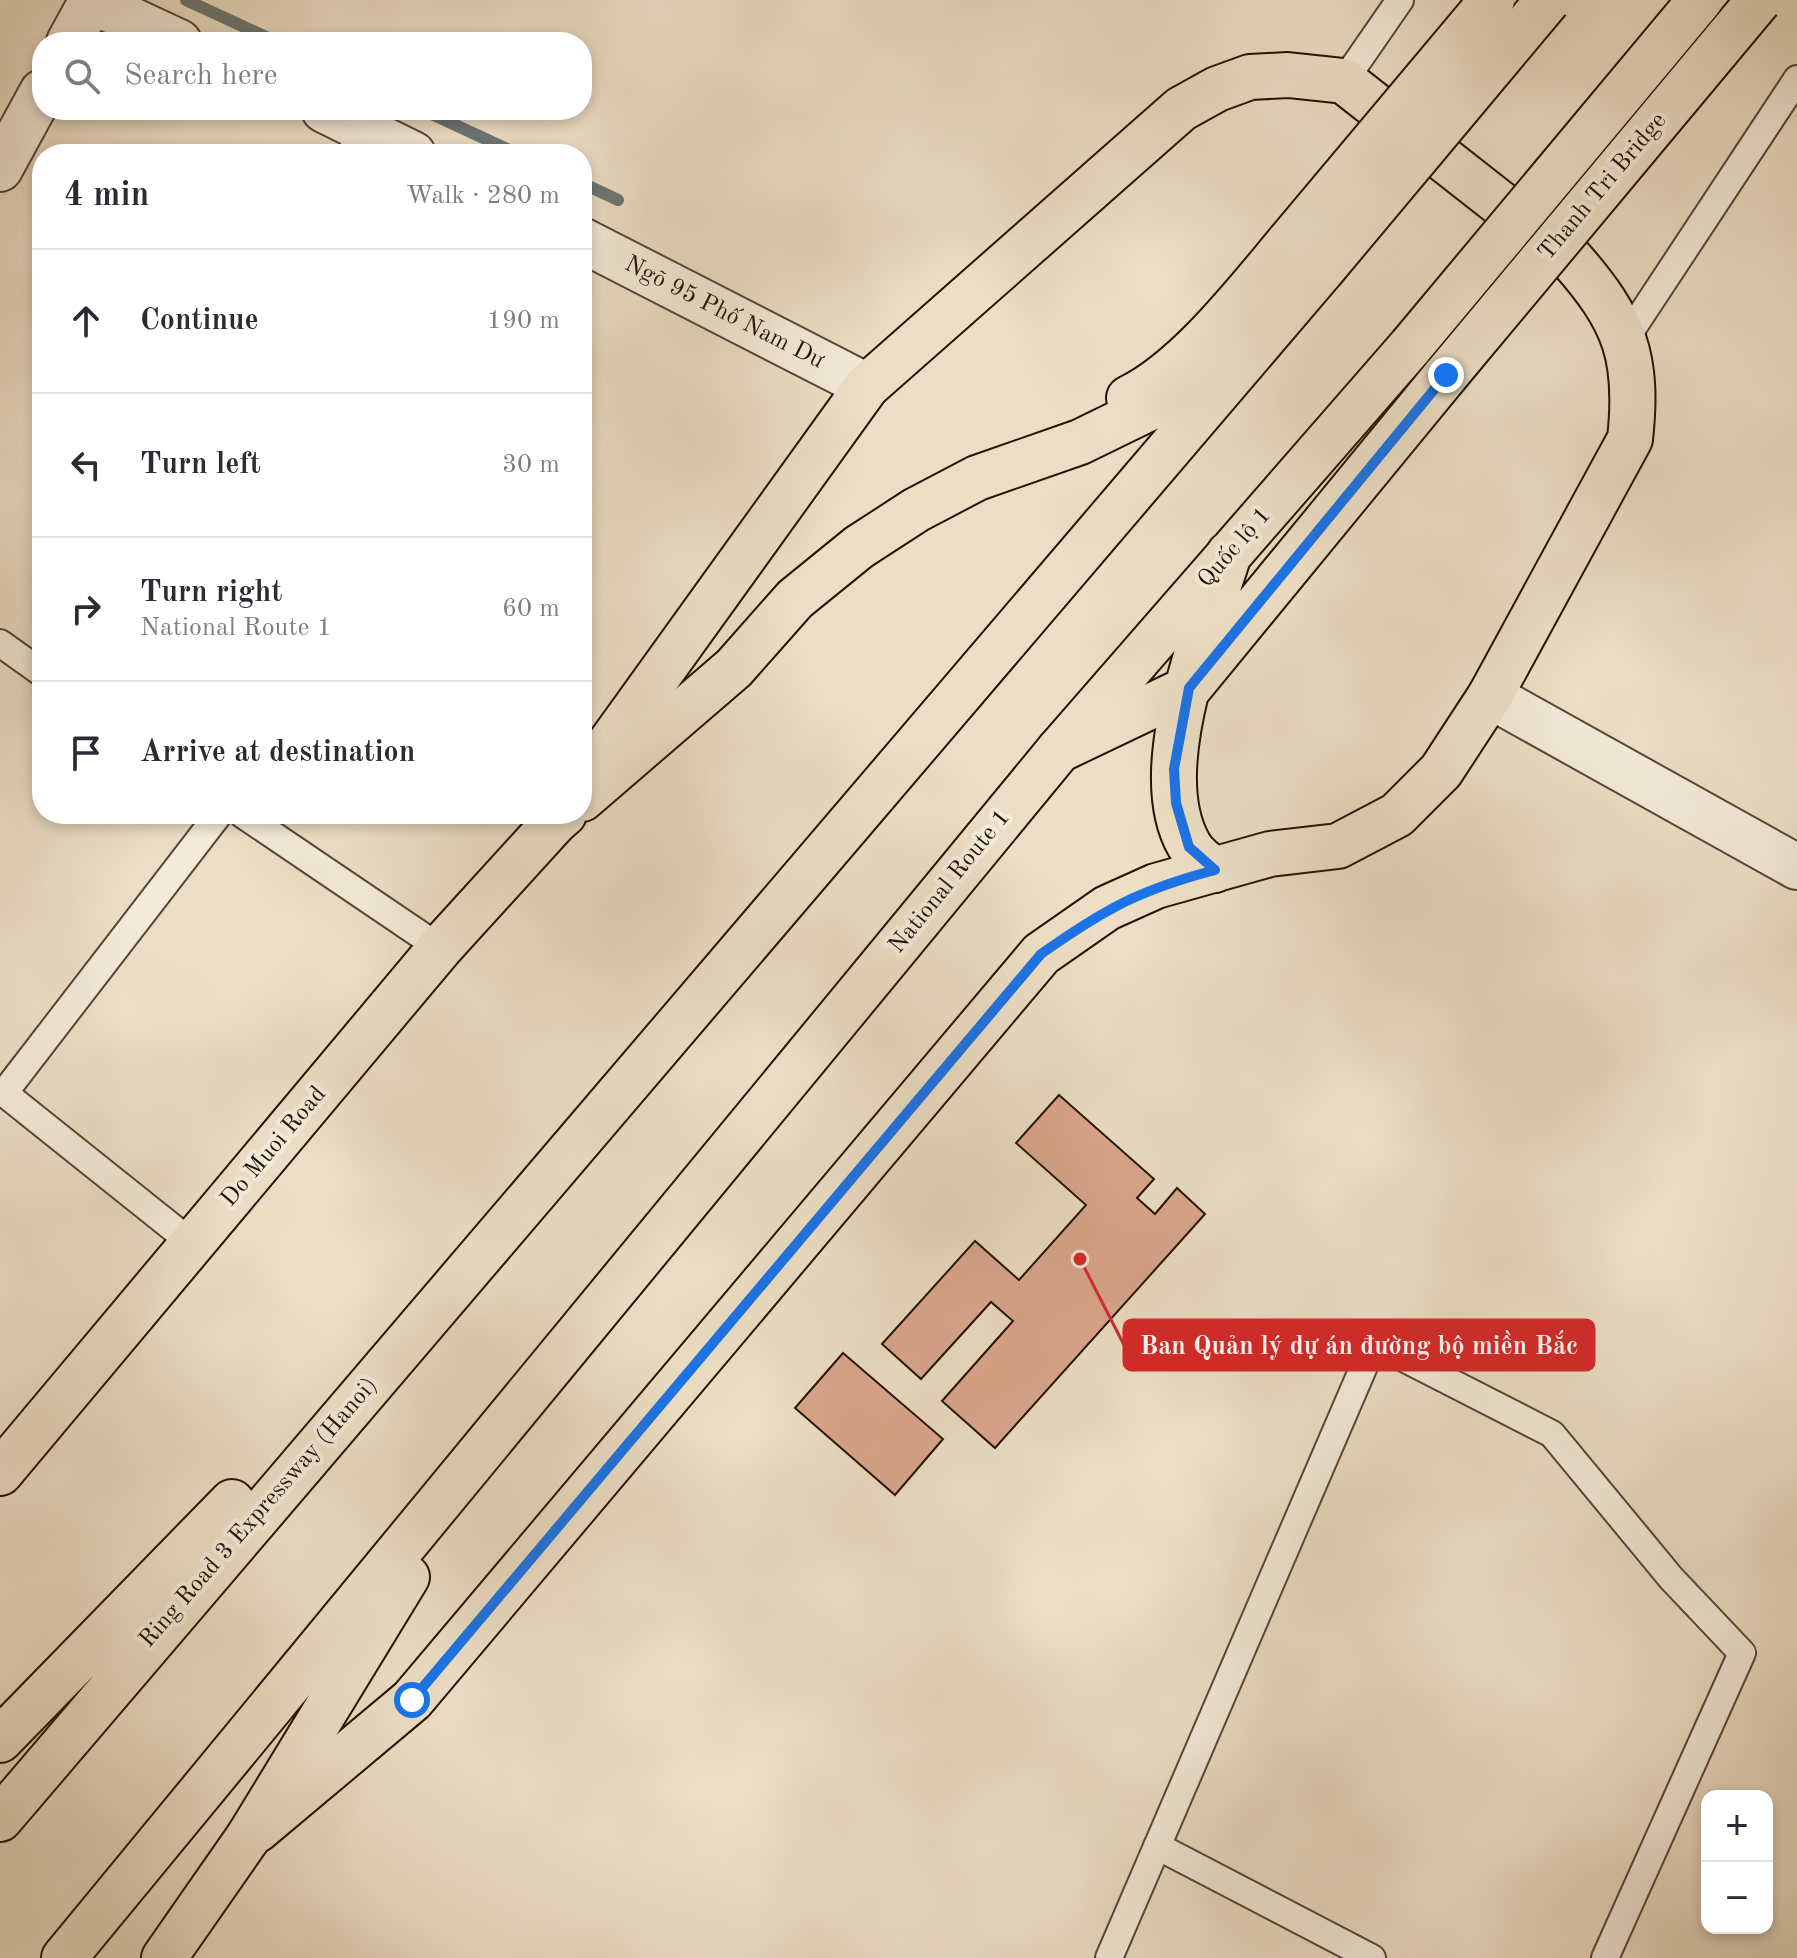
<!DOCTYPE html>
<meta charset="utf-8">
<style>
:root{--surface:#fff;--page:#f7f7f7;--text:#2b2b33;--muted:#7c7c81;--line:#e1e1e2}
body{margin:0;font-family:"Old Standard TT",serif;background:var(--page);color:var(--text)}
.controls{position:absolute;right:24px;bottom:24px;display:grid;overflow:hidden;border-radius:16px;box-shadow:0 4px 12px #0003}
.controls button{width:72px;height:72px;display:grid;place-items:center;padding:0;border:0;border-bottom:2px solid var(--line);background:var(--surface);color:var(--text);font:40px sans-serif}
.stop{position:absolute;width:24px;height:24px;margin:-18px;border:6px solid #1a73e8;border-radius:50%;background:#fff}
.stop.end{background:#1a73e8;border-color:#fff;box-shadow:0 2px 8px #0008}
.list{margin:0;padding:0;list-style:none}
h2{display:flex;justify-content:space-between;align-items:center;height:104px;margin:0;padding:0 32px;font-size:34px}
h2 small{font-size:26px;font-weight:400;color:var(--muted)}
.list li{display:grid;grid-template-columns:52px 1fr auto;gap:24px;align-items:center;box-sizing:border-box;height:144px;padding:0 32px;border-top:2px solid var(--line)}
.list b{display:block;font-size:30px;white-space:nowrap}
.list p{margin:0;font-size:26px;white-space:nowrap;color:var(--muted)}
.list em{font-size:26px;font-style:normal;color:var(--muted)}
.icon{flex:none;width:44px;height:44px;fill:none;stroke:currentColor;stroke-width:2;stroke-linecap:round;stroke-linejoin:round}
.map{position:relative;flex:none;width:1797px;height:1958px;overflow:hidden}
.search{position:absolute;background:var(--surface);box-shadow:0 4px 12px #0003;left:32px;top:32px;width:560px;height:88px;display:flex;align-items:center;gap:20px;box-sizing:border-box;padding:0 28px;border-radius:32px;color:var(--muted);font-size:30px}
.panel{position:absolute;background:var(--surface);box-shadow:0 4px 12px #0003;left:32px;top:144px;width:560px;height:680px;border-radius:32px}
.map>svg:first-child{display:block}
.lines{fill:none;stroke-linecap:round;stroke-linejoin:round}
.stream{stroke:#6c7674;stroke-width:12}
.building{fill:#dba78d;stroke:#231205;stroke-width:2}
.service-casing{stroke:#554535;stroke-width:30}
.minor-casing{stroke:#554535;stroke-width:48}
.primary-casing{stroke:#231205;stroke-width:48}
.trunk-casing{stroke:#231205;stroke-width:48}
.motorway-casing{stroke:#231205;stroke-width:48}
.service{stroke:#f3ead9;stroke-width:26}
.minor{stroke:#f3ead9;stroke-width:44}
.primary{stroke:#ecdec5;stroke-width:44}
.trunk{stroke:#ecdec5;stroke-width:44}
.motorway{stroke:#ecdec5;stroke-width:44}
.primary-bridge-casing{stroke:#231205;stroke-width:48;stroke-linecap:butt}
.motorway-bridge-casing{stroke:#231205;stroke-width:48;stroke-linecap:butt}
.primary-bridge{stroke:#ecdec5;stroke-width:44}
.motorway-bridge{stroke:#ecdec5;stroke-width:44}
.route{stroke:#1a73e8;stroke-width:10}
.labels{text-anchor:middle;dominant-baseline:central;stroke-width:8;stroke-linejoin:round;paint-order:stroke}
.street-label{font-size:24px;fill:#231205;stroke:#f3ead9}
.leader{fill:none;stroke:#d62828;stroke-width:3}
.callout-dot{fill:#d62828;stroke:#f3ead9;stroke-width:3}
.callout{fill:#d62828;stroke:#d62828;stroke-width:3}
.callout-label{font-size:26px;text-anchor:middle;font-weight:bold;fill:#fff}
</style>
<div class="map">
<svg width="1797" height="1958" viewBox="0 0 1797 1958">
<rect width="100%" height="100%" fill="#ecdec5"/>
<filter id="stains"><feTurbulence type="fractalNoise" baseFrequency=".0025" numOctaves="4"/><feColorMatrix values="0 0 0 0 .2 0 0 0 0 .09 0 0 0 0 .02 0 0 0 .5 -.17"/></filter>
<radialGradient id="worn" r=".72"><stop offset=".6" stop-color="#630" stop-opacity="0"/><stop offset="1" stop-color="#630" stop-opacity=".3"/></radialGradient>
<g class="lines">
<path class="stream" d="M186 0 277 42
M423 110 518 154
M582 183 618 200"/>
</g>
<path class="building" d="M1059 1095 1154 1179 1137 1198 1155 1214 1177 1188 1205 1214 995 1448 942 1401 1013 1321 991 1302 921 1379 882 1344 975 1241 1019 1280 1086 1205 1016 1143Z
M843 1353 943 1439 895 1495 795 1408Z"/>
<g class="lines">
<g class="service-casing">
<path id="service" d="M1344 81 1400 0
M350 154 364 129
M1626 338 1797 79
M0 643 42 673
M242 814 440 948
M193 1244 4 1093 219 814
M1157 1846 1372 1958
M1109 1958 1374 1343 1552 1434 1671 1578 1742 1653 1605 1958"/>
</g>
<g class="minor-casing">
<path id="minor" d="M89 0 179 42
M69 42 92 0
M324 110 413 154
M0 169 42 92
M582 240 867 386
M1490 696 1797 867"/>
</g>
<g class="primary-casing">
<path id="primary" d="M1129 398C1187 370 1247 292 1289 242
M1059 750 1189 688 1446 375
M1215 870C1205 863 1195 856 1189 845 1146 770 1206 630 1229 554
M0 1473 440 948 562 814
M257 1830 412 1700 1041 954 1107 908 1156 886 1270 854 1338 846 1397 815 1441 771 1490 696 1630 439C1639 358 1625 320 1571 259L1344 81 1288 75 1250 77 1217 89 1181 109 867 386 582 782"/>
</g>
<g class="trunk-casing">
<path id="trunk" d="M164 1958 249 1836"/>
</g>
<g class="motorway-casing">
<path id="motorway" d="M582 799 734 668 795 599 859 547 916 510 977 478 1080 442 1164 401 1227 353
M551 825 564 814
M0 1740 232 1502
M0 1819 1322 270
M249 1836 407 1577
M64 1958 1059 750 1411 346"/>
</g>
<use href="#service" class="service"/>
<use href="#minor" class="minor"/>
<use href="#primary" class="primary"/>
<use href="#trunk" class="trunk"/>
<use href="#motorway" class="motorway"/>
<g class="primary-bridge-casing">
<path id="primary-bridge" d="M1289 242 1492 0
M1446 375 1759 0"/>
</g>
<g class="motorway-bridge-casing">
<path id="motorway-bridge" d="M1322 270 1548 0
M1411 346 1700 0"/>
</g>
<use href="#primary-bridge" class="primary-bridge"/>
<use href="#motorway-bridge" class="motorway-bridge"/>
</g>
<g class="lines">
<path class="route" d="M412 1700 1041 954C1105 909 1139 890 1215 870L1189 847 1176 803 1174 769 1189 688 1446 375"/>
</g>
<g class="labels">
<g class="street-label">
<text transform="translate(1603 187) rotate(-50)">Thanh Tri Bridge</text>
<text transform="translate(724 313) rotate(27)">Ngõ 95 Phố Nam Dư</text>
<text transform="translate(1235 548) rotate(-49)">Quốc lộ 1</text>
<text transform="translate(950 882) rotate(-51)">National Route 1</text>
<text transform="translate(274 1147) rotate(-50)">Do Muoi Road</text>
<text transform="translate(259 1513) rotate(-49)">Ring Road 3 Expressway (Hanoi)</text>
</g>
</g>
<path class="leader" d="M1080 1259L1124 1345"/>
<circle class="callout-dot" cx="1080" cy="1259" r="8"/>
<rect class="callout" x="1124" y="1320" width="470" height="50" rx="8"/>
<g class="callout-label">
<text x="1359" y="1354">Ban Quản lý dự án đường bộ miền Bắc</text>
</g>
<rect width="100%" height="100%" filter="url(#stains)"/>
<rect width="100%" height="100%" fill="url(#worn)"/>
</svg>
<div class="controls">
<button>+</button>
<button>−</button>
</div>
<div class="stop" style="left:412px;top:1700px"></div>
<div class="stop end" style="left:1446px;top:375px"></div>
<div class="search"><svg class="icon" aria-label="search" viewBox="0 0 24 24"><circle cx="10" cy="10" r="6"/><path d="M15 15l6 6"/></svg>Search here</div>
<section class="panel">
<h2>4 min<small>Walk · 280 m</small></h2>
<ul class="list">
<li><svg class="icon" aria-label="ahead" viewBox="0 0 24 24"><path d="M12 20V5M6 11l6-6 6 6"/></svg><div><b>Continue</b></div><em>190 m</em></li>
<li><svg class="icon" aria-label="left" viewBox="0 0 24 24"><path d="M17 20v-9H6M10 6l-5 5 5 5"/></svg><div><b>Turn left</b></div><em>30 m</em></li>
<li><svg class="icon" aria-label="right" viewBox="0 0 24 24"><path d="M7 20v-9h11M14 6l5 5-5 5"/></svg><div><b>Turn right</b><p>National Route 1</p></div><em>60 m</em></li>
<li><svg class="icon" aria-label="arrive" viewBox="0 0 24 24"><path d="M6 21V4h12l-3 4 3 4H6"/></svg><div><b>Arrive at destination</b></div></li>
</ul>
</section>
</div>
